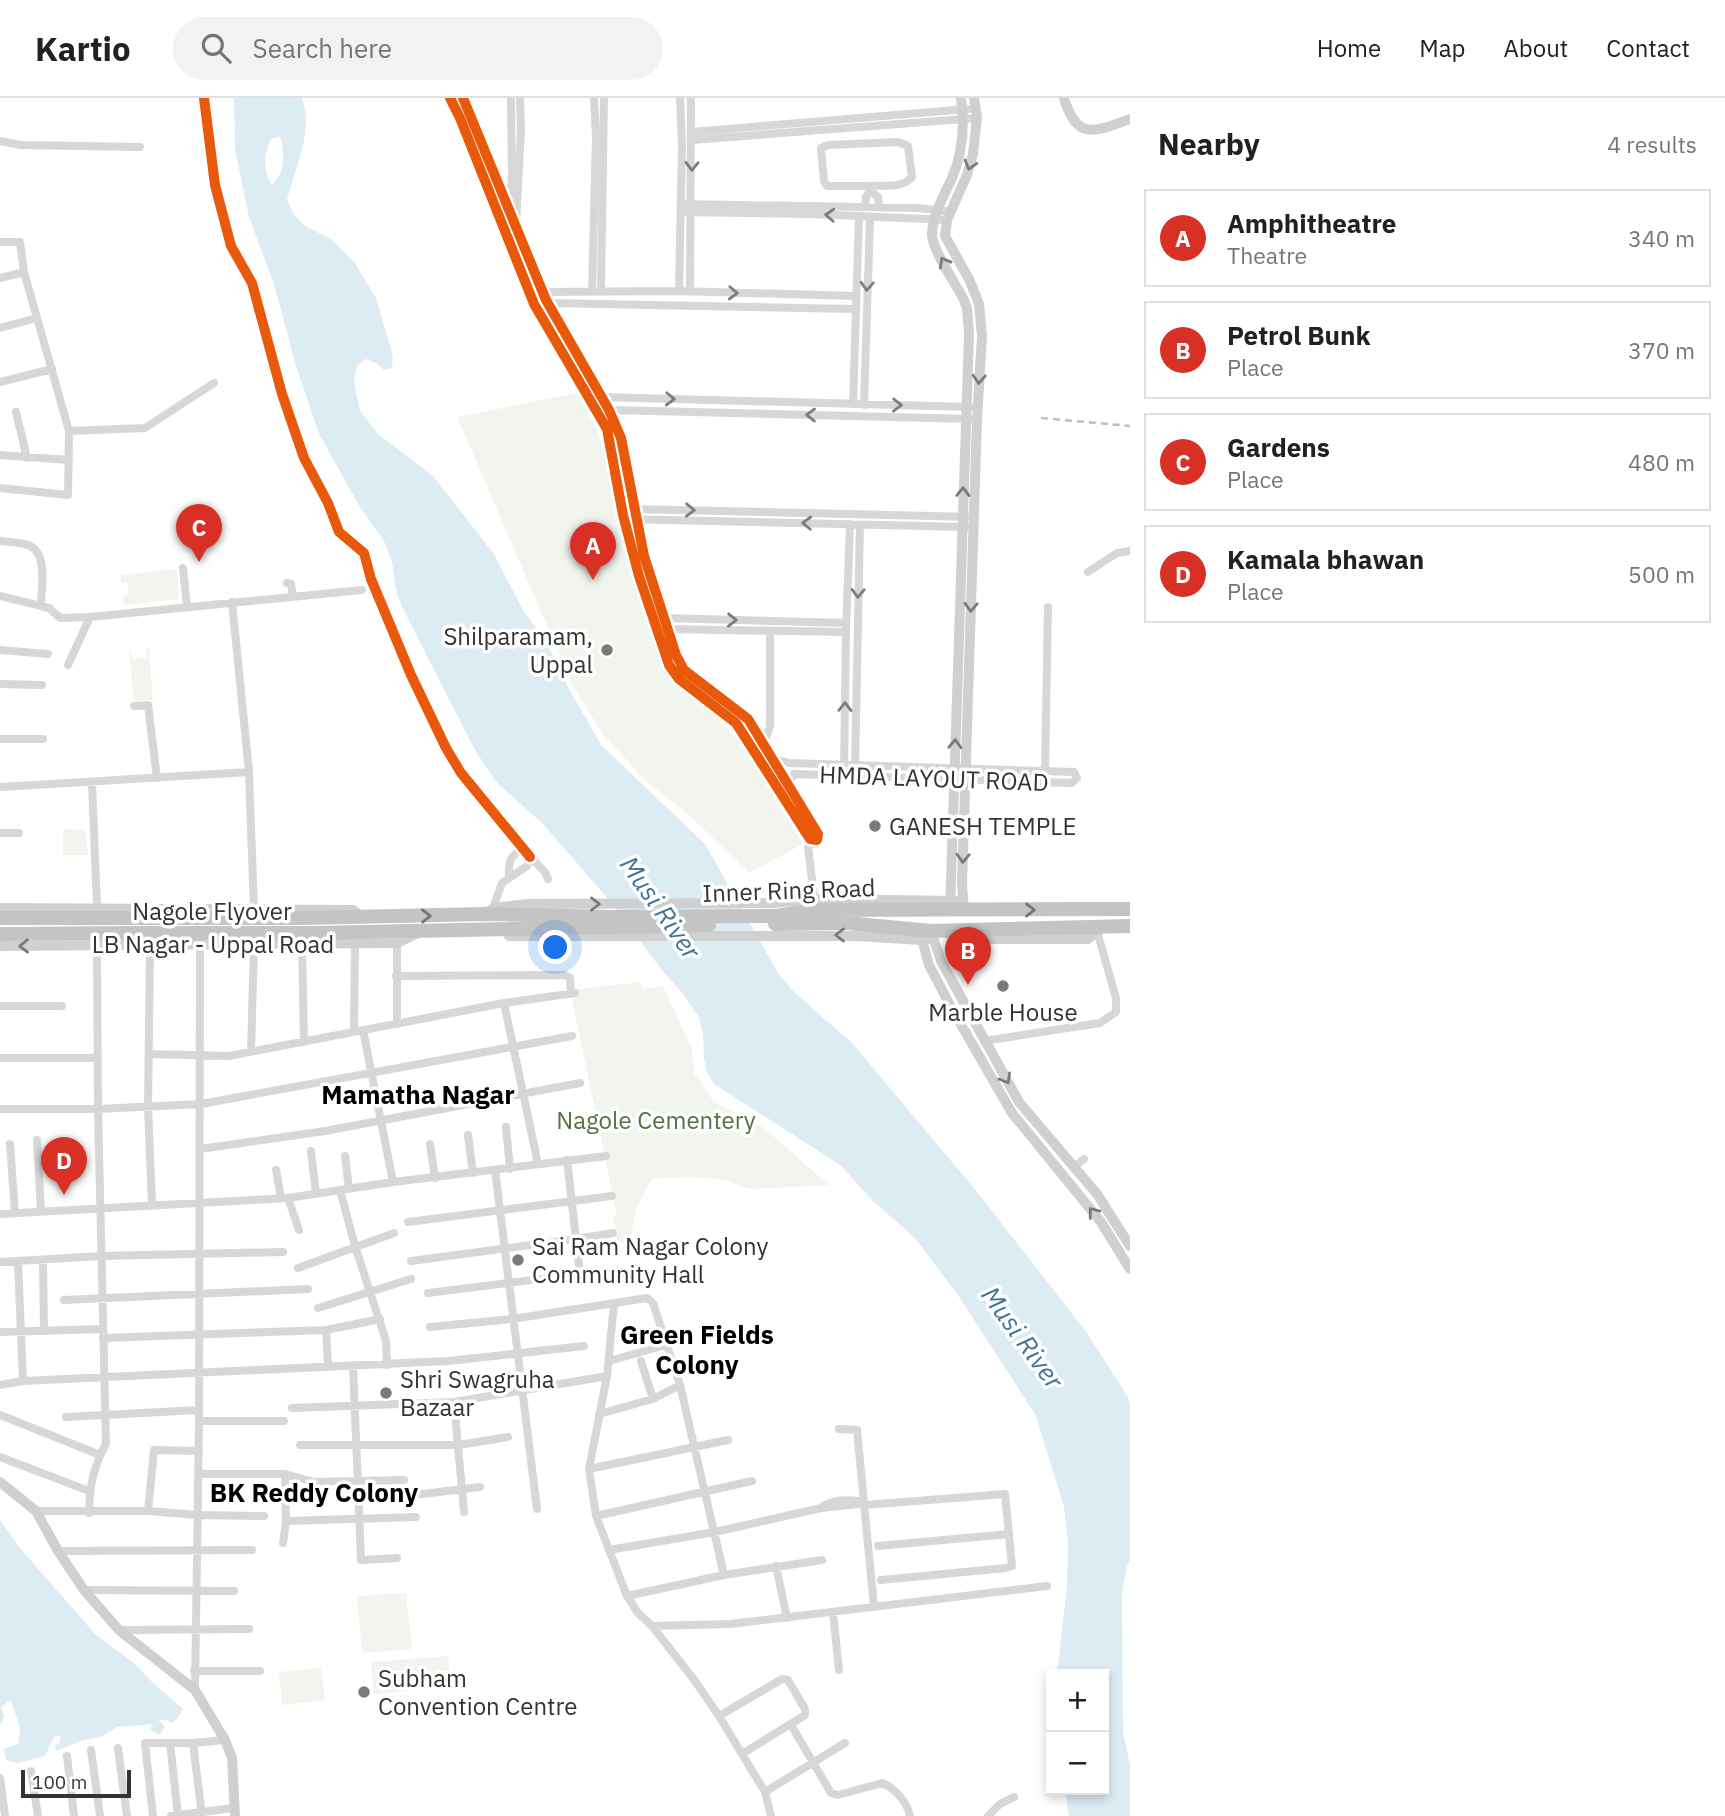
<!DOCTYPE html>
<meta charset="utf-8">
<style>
:root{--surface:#fff;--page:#f2f2f2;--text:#202124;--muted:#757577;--line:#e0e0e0;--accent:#d93025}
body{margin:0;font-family:"IBM Plex Sans",sans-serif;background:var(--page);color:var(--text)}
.controls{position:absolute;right:21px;bottom:21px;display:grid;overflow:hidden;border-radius:0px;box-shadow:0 4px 10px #0003}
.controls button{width:63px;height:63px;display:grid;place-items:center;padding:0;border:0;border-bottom:2px solid var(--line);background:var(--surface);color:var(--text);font:35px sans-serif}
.scale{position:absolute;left:21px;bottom:18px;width:110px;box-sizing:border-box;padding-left:7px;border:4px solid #333;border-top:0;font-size:19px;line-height:24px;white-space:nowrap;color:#333;-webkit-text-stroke:5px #fff;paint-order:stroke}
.you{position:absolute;left:556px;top:850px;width:24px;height:24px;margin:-18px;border:5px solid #fff;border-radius:50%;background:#1a73e8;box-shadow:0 0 0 10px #1a73e833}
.badge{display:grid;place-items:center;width:46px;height:46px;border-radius:50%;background:var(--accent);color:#fff;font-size:23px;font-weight:700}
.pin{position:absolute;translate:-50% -58px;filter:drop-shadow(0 2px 4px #0008)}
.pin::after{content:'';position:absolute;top:37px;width:24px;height:21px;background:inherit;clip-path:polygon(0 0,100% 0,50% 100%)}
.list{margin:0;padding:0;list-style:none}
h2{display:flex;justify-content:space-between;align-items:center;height:91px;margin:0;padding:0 28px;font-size:30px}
h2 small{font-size:23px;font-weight:400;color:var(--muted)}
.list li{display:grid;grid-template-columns:46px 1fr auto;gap:21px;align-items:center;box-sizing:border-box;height:98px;margin:0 14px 14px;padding:0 14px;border:2px solid var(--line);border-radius:0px}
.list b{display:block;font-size:26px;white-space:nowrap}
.list p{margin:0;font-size:23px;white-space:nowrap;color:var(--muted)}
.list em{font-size:23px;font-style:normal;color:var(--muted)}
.icon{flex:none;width:38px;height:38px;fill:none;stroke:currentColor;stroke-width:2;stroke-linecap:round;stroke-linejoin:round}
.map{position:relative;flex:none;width:1130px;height:1718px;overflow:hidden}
header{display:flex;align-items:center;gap:42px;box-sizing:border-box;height:98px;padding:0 35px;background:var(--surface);border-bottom:2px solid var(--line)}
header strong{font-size:33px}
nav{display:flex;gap:38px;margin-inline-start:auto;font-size:24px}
.search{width:490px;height:63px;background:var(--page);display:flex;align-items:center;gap:18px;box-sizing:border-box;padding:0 24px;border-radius:38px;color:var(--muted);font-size:26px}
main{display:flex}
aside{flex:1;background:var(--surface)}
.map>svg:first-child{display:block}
.green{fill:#f1f5ed}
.water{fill:#ddebf3;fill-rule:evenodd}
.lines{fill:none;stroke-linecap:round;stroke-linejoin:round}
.street{stroke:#d7d7d7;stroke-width:8}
.secondary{stroke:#d0d0d0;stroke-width:10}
.highway{stroke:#c4c4c4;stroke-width:14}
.rail{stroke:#bebebe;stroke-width:2.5;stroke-dasharray:7 5;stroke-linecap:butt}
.highway-bridge{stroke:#c4c4c4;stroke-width:14}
.cycleway-casing{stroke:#fff;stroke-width:15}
.cycleway{stroke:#e8590c;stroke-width:10}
.oneway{stroke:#7a7a7a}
.oneway2{stroke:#7d7d7d}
.oneway3{stroke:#747474}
.poi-dot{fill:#7a7a7a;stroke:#fff;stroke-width:2.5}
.labels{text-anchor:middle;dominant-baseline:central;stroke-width:7;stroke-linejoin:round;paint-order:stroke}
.poi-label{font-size:24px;fill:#333;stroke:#fff;text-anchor:start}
.street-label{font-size:24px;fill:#333;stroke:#fff}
.park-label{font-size:24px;fill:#56703f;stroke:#fff}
.water-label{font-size:26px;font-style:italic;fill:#3f7597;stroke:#fff}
.neighbourhood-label{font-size:26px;font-weight:bold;fill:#000;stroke:#fff}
</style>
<header>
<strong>Kartio</strong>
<div class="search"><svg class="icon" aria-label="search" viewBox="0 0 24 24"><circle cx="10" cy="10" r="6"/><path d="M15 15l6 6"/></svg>Search here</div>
<nav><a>Home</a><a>Map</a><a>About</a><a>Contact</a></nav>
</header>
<main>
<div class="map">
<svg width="1130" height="1718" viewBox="0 0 1130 1718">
<rect width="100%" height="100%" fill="#fff"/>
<path class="green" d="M577 295 598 334 650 530 666 573 716 618 741 646 803 746 749 775 690 718 646 683 604 638 573 588 457 319Z
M177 471 179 501 124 507 123 498 129 497 128 485H121V477Z
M149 550 153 602 134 603 129 552H131L132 561 146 560V551Z
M63 731 85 732 88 757H63Z
M641 884 643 891 663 888 692 950 694 975 714 1004 764 1030 829 1087 754 1091C744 1091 736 1085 727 1083 704 1078 675 1079 652 1081L636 1111 630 1145H618L613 1118 617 1117 570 892Z
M406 1495 412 1551 362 1555 357 1498Z
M448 1558 452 1589 374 1596 371 1564Z
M321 1570 325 1602 282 1607 279 1574Z"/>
<path class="water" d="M234 0H302C314 33 295 70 287 102L294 117 305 128 331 141 354 164 376 200 393 258 392 270 384 272 376 265 366 261 357 267 354 284 360 313 379 337 433 378 494 456 523 512 546 544 568 589 601 647 705 746 778 875 795 895 852 945 978 1095 1087 1235 1128 1299 1130 1307V1463L1127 1468 1122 1495 1123 1634 1130 1667V1718H1069L1065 1692H1104V1576H1057L1067 1488 1068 1445 1064 1409 1036 1318 958 1197 915 1140 874 1104 840 1067 714 986 707 974 704 961 703 936 699 920 684 897 665 876 603 795 542 725 497 685 476 654 403 511 397 497 392 464 384 443 361 411 319 336 296 268 274 186 249 119 235 51ZM278 39 281 40C284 58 286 73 272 87 263 72 263 57 271 41Z
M0 1422 20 1450 96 1537 135 1566 152 1584 183 1611 177 1621 171 1625 168 1622H158L165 1628 160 1637 150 1632 152 1626 118 1629 100 1639 83 1642 56 1653 55 1648 59 1645 62 1637 54 1639 45 1658 18 1665 6 1662 4 1651 18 1646 20 1630 11 1602 1 1609 4 1618 1 1626 0 1624Z"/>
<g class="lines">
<path class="street" d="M204 0 215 87 231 148 252 185 282 296 304 360 328 405 339 434 364 455 371 481 411 577 446 650 461 675 530 759
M450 0 460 20 534 206 607 331 623 417 639 478 669 567 679 581 736 625 810 741 817 742 818 736 748 621 684 572 676 557 644 458 621 340 609 312 546 202 463 0
M691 34 968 11
M692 42 977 20
M0 43 20 47 140 49
M870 88C884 87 902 91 912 79L908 48 898 44 828 47 821 50 824 83 827 88H870V92
M681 106 919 110 951 114
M865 108 866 99 870 92 878 99 879 109
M510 109 512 79 511 0
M681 114 812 116 947 122
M516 126 521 32 520 0
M0 144H20L24 174 69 333 68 397 0 390
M0 180 24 174
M679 193 682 48 680 0
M543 194 679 193 855 198
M592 194 596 39 594 0
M601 194 604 0
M690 194 691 0
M548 205 854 211
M0 230 37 220
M0 284 52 271
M602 299 970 309
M853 306 859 119
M864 307 870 120
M609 312 970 321
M16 314 27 360
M69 333 145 330 214 285
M0 357 69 362
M632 411 974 419
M624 421 967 429
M0 443C9 444 20 444 28 447 49 455 41 490 41 508
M183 470 187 509
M1088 474 1117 455 1130 453
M287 485 291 486 293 498
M0 498 49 510 60 520 90 519 362 492
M232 504 249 674 254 811
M664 520 846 525
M667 531 846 534
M0 552 48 556
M68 567 90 519
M0 586 42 587
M134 608 148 607 157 680
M0 641H43
M764 646 770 628V533
M772 661 789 665 1074 674 1077 680 1072 685 794 676 788 686
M844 671 846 534 850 426
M855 672 860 427
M1045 673 1048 509
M92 685 97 809
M0 689 249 674
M0 735H19
M509 780C508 764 510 758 523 750
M815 805 808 749 817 742
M493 810 502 785 527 768 530 759 545 774 548 781
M397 845V926
M150 847 148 1009 152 1106
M302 847 304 944
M396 878 565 877 570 880 571 895
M504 905 538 1066
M0 908H62
M363 932 393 1084
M354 934 355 846
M984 943 1100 925 1116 914V900L1097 833
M251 954 254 847
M149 956 229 958 504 905 575 895
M0 960H97
M0 1011H98L201 1006 572 938
M506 1029 510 1071
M468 1037 473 1075
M37 1042 41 1113
M10 1046 15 1115
M430 1046 435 1080
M200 1051 325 1033 580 985
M311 1053 316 1096
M345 1058 349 1091
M1074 1069 1084 1061
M276 1072 281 1100
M495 1072 537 1411
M340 1092 355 1148 386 1243 387 1267
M288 1100 299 1132
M0 1116 288 1100 393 1084 606 1058
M408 1124 612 1098
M43 1162 44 1233
M18 1163 23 1283
M411 1163 576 1141 567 1062
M0 1164 101 1158 283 1154
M298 1170 394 1135
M580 1177 576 1141 613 1135
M428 1195 596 1174
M64 1202 308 1191
M614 1206 607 1278 589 1371 596 1418 627 1498 638 1515 652 1528 695 1583 719 1618 765 1694 771 1718
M318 1210 411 1181
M430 1229 512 1221 647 1200 653 1205 680 1287 724 1477
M0 1234 103 1231
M103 1240 326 1232
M609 1263 666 1247
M641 1263 653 1301
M353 1268 361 1462 397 1460
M328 1269 326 1232 380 1221
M0 1287 23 1283 448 1263 584 1248
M454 1304 464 1414
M292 1310 454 1304 607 1278
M599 1316 653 1301 680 1287
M0 1317 100 1357
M66 1319 199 1312
M199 1323H284
M839 1331 857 1332 874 1509
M300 1347H459L508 1339
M0 1359 89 1393
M589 1371 728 1342
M198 1376H285L314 1384 404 1382
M406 1398 480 1389
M865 1407 1005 1396 1012 1468 1006 1470 881 1482
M821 1410 859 1406
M36 1413H148L197 1417 264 1418
M148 1413 154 1352 199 1353
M89 1415C89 1390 94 1367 106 1346L98 1011 97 847
M596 1418 752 1383
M286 1423 416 1419
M283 1445 286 1423 285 1376
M878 1448 1009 1436
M609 1452 715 1434 821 1410C831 1401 851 1401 864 1404
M58 1453 252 1452
M776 1468 787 1520
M84 1492 234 1493
M627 1498 724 1477 822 1462
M833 1515 839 1572
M652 1528 730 1526 1047 1488
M119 1532 249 1531
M194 1573H260
M195 1592 199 1323 200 847
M719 1618 782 1581 788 1582 805 1611V1617L742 1656
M791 1627 831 1695 838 1697 882 1685C895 1690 907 1704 910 1718
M170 1645 178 1718
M193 1645 202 1718
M118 1650 127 1718
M91 1652 100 1718
M67 1658 74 1718
M31 1673 38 1718
M0 1680 5 1718
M765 1694 845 1645
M153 1718 145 1645H193L225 1642
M171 1718 234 1710
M988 1718 1000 1706 1014 1699"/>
<path class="secondary" d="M1064 0C1077 43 1094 34 1130 21
M0 810 353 812 357 815
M950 812 969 236 967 210 963 200C955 185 933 153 932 137 932 117 944 98 952 80 963 54 965 28 961 0
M964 812 962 785 977 322 982 238 979 206 970 183 945 138 947 122 967 77 973 56 977 19 974 0
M486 816 493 810 527 806 773 805 814 801 957 803
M946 834 959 841H1088L1103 828
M932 836 941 863 1019 1004 1097 1096 1130 1148
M509 838H856L922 842 933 840
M921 838 929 867 952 911 1012 1015 1101 1124 1130 1171
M0 848 397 845 418 835
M0 1384 36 1413 58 1453 84 1492 119 1532 195 1592 225 1642 232 1660 235 1718"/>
<path class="highway" d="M137 820H302L486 816 613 819 776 818 815 812 1130 811
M775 826 847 825 931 833 1130 828
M137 835H316L709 827"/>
<path class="rail" d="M1041 320 1130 328"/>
<path class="highway-bridge" d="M0 820H137
M0 836 137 835"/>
<g class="cycleway-casing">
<path id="cycleway" d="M204 0 215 87 231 148 252 185 282 296 304 360 328 405 339 434 364 455 371 481 411 577 446 650 461 675 530 759
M450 0 460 20 534 206 607 331 623 417 639 478 669 567 679 581 736 625 810 741 817 742 818 736 748 621 684 572 676 557 644 458 621 340 609 312 546 202 463 0"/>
</g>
<use href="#cycleway" class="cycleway"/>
</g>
<defs><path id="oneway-chevron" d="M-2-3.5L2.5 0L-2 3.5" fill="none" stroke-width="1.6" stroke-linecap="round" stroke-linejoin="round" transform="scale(1.75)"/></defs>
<g class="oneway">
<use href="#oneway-chevron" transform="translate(970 67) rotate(106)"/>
<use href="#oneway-chevron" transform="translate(944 164) rotate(-119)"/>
<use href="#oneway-chevron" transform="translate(979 281) rotate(93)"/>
<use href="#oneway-chevron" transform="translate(963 394) rotate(-89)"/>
<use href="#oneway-chevron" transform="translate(971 509) rotate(92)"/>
<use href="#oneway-chevron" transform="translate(955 646) rotate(-88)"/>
<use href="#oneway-chevron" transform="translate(963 760) rotate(92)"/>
<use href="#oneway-chevron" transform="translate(595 806)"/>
<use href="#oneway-chevron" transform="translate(840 837) rotate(-180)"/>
<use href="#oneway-chevron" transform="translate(24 848) rotate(179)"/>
<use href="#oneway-chevron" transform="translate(1006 981) rotate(60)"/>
<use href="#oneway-chevron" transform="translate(1093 1114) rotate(-127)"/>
</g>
<g class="oneway2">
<use href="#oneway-chevron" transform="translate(692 68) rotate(91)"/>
<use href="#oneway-chevron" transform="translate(830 117) rotate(-177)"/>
<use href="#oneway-chevron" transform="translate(867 188) rotate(93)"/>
<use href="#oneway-chevron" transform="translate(733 195) rotate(2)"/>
<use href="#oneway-chevron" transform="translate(670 301) rotate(2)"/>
<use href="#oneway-chevron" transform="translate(897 307) rotate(1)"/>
<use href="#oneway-chevron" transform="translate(811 317) rotate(-179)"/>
<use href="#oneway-chevron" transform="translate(690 412) rotate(1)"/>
<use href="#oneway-chevron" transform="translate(807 425) rotate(-178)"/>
<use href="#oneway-chevron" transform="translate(858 495) rotate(91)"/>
<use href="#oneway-chevron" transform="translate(732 522) rotate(1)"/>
<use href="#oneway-chevron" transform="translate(845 609) rotate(-89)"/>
</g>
<g class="oneway3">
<use href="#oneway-chevron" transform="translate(1030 812)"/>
<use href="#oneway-chevron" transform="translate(426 818) rotate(-1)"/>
</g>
<g class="poi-dot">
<circle cx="607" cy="552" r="7"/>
<circle cx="875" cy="728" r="7"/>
<circle cx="1003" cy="888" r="7"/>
<circle cx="518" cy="1162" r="7"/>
<circle cx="386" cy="1295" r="7"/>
<circle cx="364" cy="1594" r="7"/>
</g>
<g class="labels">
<g class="poi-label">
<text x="593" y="538" text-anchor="end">Shilparamam,<tspan x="593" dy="28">Uppal</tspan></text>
<text x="889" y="728">GANESH TEMPLE</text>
<text x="1003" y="914" text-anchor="middle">Marble House</text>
<text x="532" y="1148">Sai Ram Nagar Colony<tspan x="532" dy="28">Community Hall</tspan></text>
<text x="400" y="1281">Shri Swagruha<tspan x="400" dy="28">Bazaar</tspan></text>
<text x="378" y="1580">Subham<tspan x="378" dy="28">Convention Centre</tspan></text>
</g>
<g class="street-label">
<text transform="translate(934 680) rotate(2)">HMDA LAYOUT ROAD</text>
<text transform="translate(789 792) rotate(-2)">Inner Ring Road</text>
<text x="212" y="813">Nagole Flyover</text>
<text x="213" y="846">LB Nagar - Uppal Road</text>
</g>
<g class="park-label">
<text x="656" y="1022">Nagole Cementery</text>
</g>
<g class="water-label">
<text transform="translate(661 809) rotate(55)">Musi River</text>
<text transform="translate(1023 1239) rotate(54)">Musi River</text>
</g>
<g class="neighbourhood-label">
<text x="418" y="996">Mamatha Nagar</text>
<text x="697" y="1236">Green Fields<tspan x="697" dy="30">Colony</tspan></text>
<text x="314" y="1394">BK Reddy Colony</text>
</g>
</g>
</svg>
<div class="controls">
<button>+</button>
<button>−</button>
</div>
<div class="scale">100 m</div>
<div class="you"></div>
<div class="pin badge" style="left:593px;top:482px">A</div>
<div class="pin badge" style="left:968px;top:887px">B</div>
<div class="pin badge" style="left:199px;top:464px">C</div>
<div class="pin badge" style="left:64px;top:1097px">D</div>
</div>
<aside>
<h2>Nearby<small>4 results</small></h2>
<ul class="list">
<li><span class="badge">A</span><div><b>Amphitheatre</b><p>Theatre</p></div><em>340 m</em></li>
<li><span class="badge">B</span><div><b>Petrol Bunk</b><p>Place</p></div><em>370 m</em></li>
<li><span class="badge">C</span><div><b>Gardens</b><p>Place</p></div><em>480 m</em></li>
<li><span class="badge">D</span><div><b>Kamala bhawan</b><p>Place</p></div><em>500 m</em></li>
</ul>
</aside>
</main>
